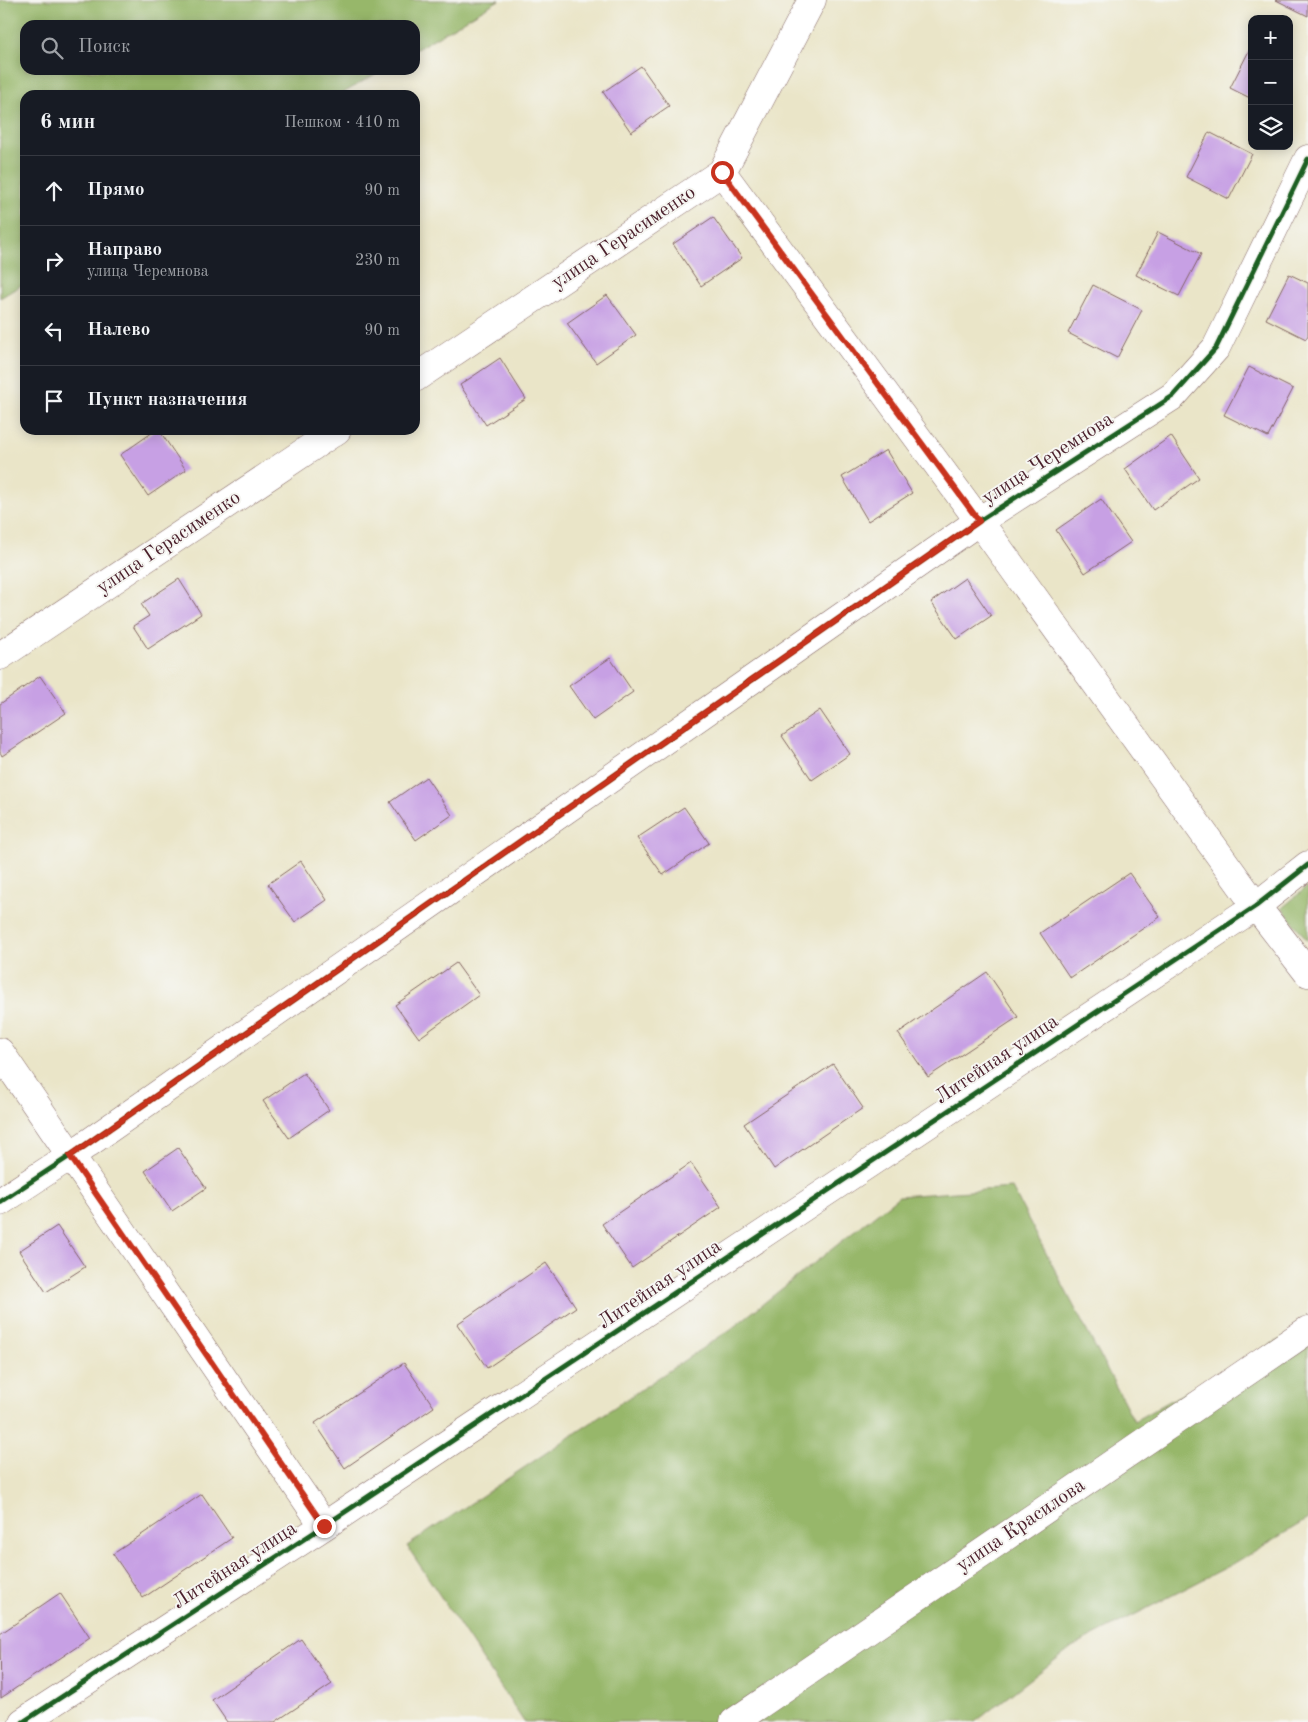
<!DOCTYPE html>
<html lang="ru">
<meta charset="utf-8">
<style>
:root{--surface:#171b24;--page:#242831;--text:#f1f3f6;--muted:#9ea1a6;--line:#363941}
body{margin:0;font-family:"Old Standard TT",serif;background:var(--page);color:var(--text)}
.controls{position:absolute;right:15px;top:15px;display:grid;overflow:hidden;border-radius:10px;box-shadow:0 2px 12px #0003}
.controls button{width:45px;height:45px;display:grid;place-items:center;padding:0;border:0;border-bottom:1px solid var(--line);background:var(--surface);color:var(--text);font:25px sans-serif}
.stop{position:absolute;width:15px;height:15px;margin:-11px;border:4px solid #c8321e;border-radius:50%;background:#fff}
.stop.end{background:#c8321e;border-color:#fff;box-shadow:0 1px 5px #0008}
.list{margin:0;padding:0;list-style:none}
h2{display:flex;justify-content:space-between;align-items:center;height:65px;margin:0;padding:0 20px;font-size:21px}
h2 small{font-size:16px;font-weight:400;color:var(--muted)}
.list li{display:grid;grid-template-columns:32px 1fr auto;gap:15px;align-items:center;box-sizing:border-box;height:70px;padding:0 20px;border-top:1px solid var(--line)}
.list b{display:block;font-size:19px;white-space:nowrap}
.list p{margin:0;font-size:16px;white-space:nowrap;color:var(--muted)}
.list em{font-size:16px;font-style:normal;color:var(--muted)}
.icon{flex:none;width:28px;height:28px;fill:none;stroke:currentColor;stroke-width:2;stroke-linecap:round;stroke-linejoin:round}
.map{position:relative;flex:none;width:1308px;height:1722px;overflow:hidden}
.search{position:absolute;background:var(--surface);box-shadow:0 2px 12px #0003;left:20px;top:20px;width:400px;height:55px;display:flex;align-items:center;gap:12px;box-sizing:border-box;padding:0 18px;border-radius:15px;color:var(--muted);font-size:19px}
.panel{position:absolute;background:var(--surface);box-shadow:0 2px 12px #0003;left:20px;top:90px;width:400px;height:345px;border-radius:15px}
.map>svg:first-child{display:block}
.forest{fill:#97b76b;stroke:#706b4b}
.building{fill:#c7a0e4}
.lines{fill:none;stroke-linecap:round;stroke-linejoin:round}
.minor-casing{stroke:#826462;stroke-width:29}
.minor{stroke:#fff;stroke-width:28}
.cycleway-casing{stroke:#f6f6f2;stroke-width:8}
.cycleway{stroke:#1b5e20;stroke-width:5}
.route{stroke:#c8321e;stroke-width:6}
.labels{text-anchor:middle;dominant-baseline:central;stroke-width:4;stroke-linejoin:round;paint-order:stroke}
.street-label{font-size:20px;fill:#4a1f2b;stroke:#f6f6f2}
</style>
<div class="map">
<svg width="1308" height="1722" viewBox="0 0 1308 1722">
<rect width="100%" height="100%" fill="#f6f6f2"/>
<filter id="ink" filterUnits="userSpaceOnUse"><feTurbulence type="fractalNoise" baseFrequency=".02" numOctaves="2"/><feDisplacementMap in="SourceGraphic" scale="10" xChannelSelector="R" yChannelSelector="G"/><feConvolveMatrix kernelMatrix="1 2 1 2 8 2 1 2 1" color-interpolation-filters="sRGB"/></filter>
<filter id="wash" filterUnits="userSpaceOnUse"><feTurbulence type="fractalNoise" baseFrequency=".0096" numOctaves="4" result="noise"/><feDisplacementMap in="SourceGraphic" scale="20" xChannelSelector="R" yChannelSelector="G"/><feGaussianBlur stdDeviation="1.12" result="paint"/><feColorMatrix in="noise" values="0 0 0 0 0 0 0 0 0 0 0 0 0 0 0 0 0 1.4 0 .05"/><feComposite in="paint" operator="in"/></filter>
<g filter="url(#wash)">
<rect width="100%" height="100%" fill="#eae5c8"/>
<path class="forest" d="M0 0H499L415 50V25H25V70H382L340 95H25V283L0 298Z
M1308 886V941L1282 908Z
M1012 1188 1134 1421 1308 1324V1519L1233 1564 1072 1647 975 1722H524L407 1546 731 1329 899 1196Z"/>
<g id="blocks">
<path class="building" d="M1276 0H1308V16Z
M1252 45V99L1230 88Z
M641 66 669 106 631 132 603 92Z
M1209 132 1252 154 1229 199 1186 177Z
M713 217 742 258 701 286 673 244Z
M1158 232 1201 254 1179 296 1136 275Z
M1289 274 1308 283V335L1306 339 1266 319Z
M1093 285 1142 310 1117 358 1068 333Z
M607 295 636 335 596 363 567 323Z
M500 358 526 399 486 425 460 385Z
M1249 367 1293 389 1268 437 1224 415Z
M156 430H159L186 470 148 496 120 455Z
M1171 436 1199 478 1153 510 1125 469Z
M886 450 912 493 868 521 842 477Z
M1101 499 1131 542 1085 573 1056 530Z
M965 578 991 616 957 639 931 602Z
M179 579 201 614 148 649 133 626 149 616 141 604Z
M610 658 633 692 593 720 569 686Z
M40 676 66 713 2 756 0 752V704Z
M820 710 850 754 812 780 782 736Z
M426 777 452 815 416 840 390 802Z
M684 807 709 843 663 875 637 838Z
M301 861 327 900 295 922 268 884Z
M1129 873 1160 917 1070 978 1040 933Z
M456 963 479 995 419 1038 395 1005Z
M987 972 1018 1017 928 1077 898 1033Z
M833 1064 863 1108 774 1169 744 1124Z
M304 1073 329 1110 289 1138 263 1101Z
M178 1148 206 1188 172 1211 145 1171Z
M691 1163 721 1207 632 1268 602 1224Z
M57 1226 85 1267 46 1292 19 1251Z
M546 1263 576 1307 487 1368 457 1324Z
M404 1363 434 1407 345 1468 315 1423Z
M202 1494 232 1538 143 1598 113 1554Z
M60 1593 90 1638 1 1698 0 1634Z
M301 1639 332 1684 275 1722H227L212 1700Z"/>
</g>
</g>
<g filter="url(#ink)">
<use href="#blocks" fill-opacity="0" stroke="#826462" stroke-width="1"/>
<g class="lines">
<g class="minor-casing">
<path id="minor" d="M722 172 979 521 1256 906 1308 973
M415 378 722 172 812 0
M0 656 337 430
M0 1052 324 1526
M0 1202 70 1156 979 521 1173 396 1216 348 1308 159
M23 1722 324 1526 1256 906 1308 865
M734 1722 1308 1330"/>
</g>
<use href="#minor" class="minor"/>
<g class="cycleway-casing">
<path id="cycleway" d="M0 1202 70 1156 979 521 1173 396 1216 348 1308 159
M23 1722 324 1526 1256 906 1308 865"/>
</g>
<use href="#cycleway" class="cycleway"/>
</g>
</g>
<g class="lines" filter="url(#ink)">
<path class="route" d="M324 1526 70 1156 979 521 722 172"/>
</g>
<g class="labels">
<g class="street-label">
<text transform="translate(624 238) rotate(-34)">улица Герасименко</text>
<text transform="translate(1048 459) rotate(-33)">улица Черемнова</text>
<text transform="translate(169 543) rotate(-34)">улица Герасименко</text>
<text transform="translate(997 1060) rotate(-34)">Литейная улица</text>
<text transform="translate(660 1285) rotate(-34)">Литейная улица</text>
<text transform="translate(1021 1526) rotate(-34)">улица Красилова</text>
<text transform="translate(235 1566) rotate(-33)">Литейная улица</text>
</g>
</g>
</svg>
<div class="controls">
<button>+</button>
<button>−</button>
<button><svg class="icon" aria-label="layers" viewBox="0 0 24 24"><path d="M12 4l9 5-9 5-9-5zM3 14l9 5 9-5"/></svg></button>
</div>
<div class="stop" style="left:722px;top:172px"></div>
<div class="stop end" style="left:324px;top:1526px"></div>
<div class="search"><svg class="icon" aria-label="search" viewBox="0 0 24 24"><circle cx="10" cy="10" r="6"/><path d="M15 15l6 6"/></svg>Поиск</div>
<section class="panel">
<h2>6 мин<small>Пешком · 410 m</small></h2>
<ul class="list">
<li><svg class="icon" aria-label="ahead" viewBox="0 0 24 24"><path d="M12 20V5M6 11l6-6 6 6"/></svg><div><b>Прямо</b></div><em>90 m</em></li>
<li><svg class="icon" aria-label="right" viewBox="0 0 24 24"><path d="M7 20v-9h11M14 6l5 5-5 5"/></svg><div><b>Направо</b><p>улица Черемнова</p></div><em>230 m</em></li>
<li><svg class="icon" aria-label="left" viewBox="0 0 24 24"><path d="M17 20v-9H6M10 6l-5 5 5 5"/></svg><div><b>Налево</b></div><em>90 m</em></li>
<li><svg class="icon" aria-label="arrive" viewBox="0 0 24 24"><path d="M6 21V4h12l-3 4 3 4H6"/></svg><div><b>Пункт назначения</b></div></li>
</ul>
</section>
</div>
